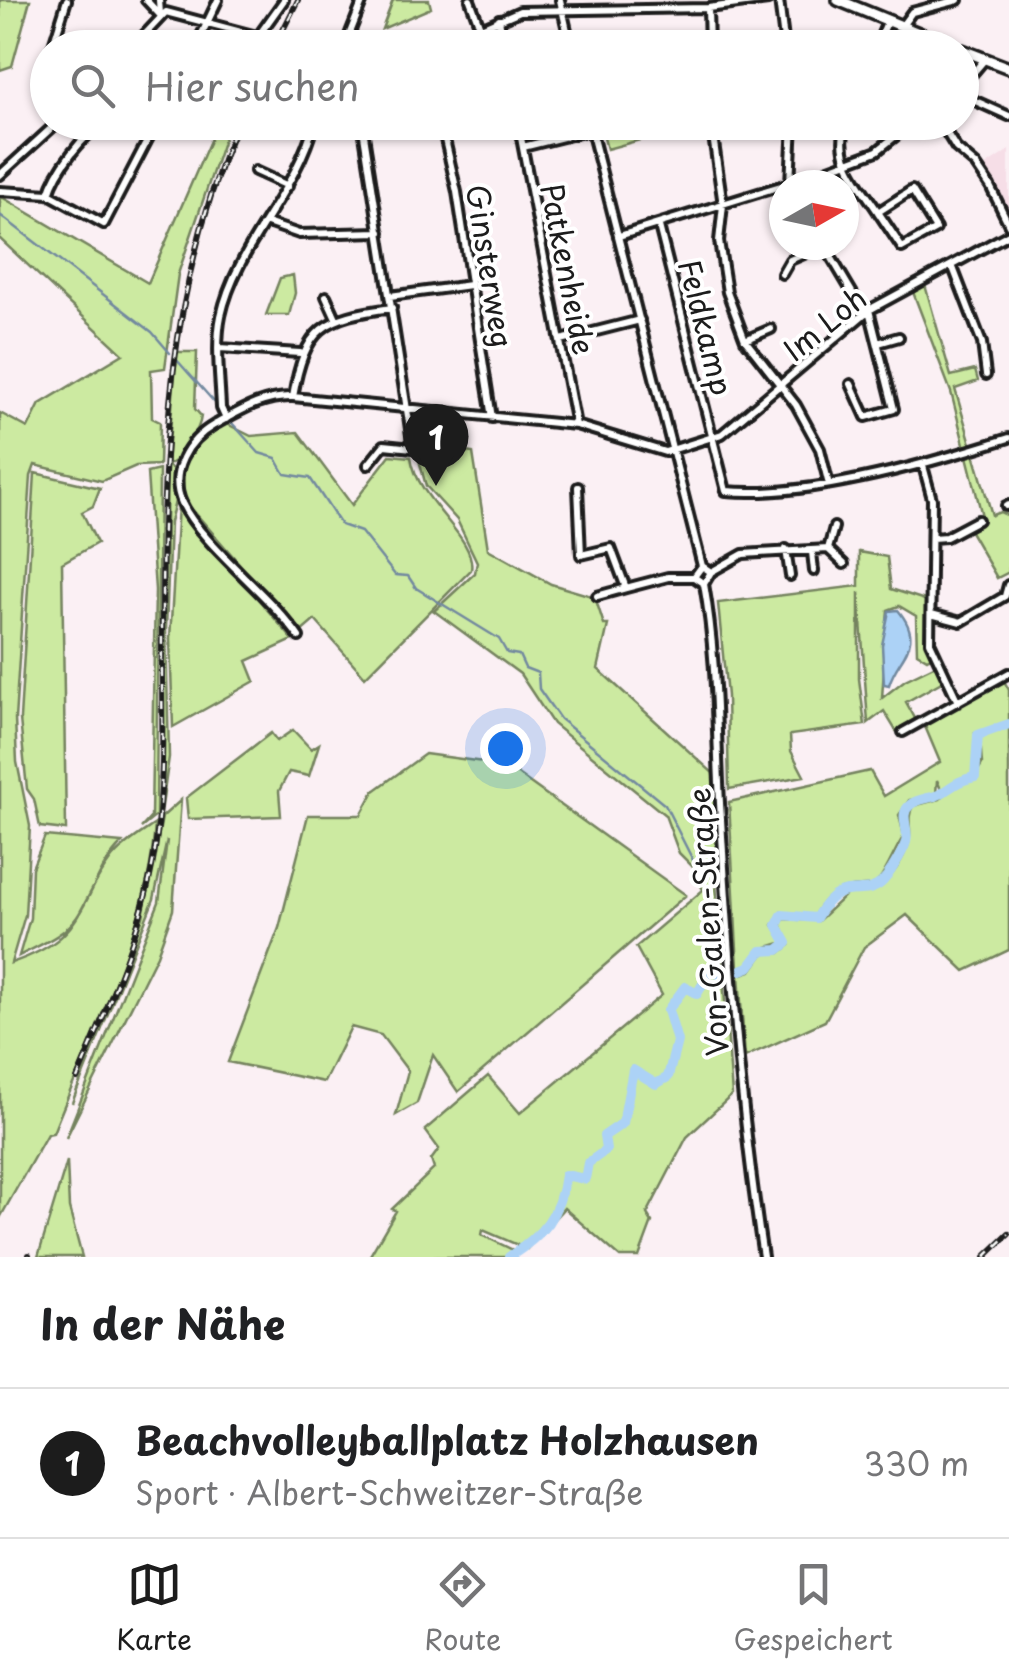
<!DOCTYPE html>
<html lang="de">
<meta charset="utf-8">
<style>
:root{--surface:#fff;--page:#f6f6f6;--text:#202124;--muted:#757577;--line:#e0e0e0;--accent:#1c1c1c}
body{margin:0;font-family:"Playpen Sans",sans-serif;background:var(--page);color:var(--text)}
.compass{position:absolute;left:769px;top:170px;width:90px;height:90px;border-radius:50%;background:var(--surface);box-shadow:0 2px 8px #0004;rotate:81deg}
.you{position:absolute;left:505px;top:748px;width:35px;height:35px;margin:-25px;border:8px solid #fff;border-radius:50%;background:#1a73e8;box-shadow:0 0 0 15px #1a73e833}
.badge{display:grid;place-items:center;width:65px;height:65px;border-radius:50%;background:var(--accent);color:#fff;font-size:32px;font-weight:700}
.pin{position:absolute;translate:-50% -82px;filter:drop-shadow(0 2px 5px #0008)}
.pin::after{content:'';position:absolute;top:52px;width:35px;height:30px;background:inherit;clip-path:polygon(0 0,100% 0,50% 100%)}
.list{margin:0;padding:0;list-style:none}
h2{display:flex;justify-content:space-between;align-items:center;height:130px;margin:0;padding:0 40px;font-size:42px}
h2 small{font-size:32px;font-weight:400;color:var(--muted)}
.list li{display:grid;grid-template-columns:65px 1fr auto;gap:30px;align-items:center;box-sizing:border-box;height:150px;padding:0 40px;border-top:2px solid var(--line)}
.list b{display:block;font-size:38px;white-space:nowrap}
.list p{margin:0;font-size:32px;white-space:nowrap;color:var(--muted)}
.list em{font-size:32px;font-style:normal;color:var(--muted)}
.icon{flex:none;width:55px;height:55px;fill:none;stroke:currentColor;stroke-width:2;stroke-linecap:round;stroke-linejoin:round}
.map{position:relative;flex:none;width:1009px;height:1257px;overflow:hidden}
.search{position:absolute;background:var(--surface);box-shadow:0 2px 8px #0004;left:30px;right:30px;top:30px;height:110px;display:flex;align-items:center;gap:25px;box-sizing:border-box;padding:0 35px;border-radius:55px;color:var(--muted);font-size:38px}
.sheet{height:280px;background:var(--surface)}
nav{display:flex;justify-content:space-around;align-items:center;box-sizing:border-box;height:140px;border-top:2px solid var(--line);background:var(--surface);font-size:28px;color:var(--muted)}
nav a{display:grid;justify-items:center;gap:5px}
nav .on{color:var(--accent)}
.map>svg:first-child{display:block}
.built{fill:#f6dee7}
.green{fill:#cceaa1;stroke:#74835e;stroke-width:2.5}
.water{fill:#acd2f6;stroke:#72899f;stroke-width:2.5}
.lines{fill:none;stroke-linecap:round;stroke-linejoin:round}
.stream{stroke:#72899f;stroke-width:2.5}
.river{stroke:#acd2f6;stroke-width:10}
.street-casing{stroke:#1c1c1c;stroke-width:14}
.secondary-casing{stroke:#1c1c1c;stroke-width:16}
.street{stroke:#fff;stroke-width:6}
.secondary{stroke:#fff;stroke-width:9}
.rail-casing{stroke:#1c1c1c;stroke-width:6}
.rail{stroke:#fff;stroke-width:2.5;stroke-dasharray:8;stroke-linecap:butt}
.labels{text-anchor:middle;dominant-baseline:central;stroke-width:8;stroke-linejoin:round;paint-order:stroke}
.street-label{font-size:30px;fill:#1c1c1c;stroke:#fff}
</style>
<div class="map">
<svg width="1009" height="1257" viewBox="0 0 1009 1257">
<rect width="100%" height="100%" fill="#fbf0f4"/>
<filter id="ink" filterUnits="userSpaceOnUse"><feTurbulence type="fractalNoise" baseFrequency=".01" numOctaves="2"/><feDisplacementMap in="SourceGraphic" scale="20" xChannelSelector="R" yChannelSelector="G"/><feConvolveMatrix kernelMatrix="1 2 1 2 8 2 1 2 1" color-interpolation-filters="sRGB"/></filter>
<g filter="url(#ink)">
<path class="built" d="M1009 150V215L981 169Z"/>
<path class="green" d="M0 0H30L12 66 0 70Z
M393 0H429L431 8 382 29Z
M706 122 607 149 600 123V122Z
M215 129 226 133 178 274 165 368 151 370 152 418 160 422 159 465 136 466 102 481 35 465 31 476 15 719 17 762 30 826 25 915 11 963C87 937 73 909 112 858 122 845 142 833 155 824 148 932 92 1033 53 1133L47 1134 0 1218V413L28 428 40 404 123 354 0 239V196L148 283Z
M293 275 295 293 289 315H266L280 278Z
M925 285 951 376 975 370 978 381 955 389 992 515 1000 512 1009 516V572L997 578 968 528 983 520 951 392 913 292Z
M177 352H197L195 409 201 416C200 430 181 459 168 465L177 475V493L170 522 166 630 169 757 161 813 167 465Z
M225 423 251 436 298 432 352 505 390 455 411 457C417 502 477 537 471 570L365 677 315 620 300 633 184 500 183 469 193 448Z
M415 445 473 453 488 549 551 584 595 597 604 625H608L598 669 713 773 721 875 716 884 732 1095 687 1137 647 1214 652 1222 639 1257H620L564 1208 527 1249 483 1230 482 1235 515 1251 506 1257H369L396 1211 392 1209 434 1169 431 1160 439 1149 425 1130 488 1076 520 1113 662 995 636 947 703 890 693 867 679 853 665 815 553 724 520 674 434 611 475 573 477 562 457 520 426 486Z
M159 470 156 816 141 828 151 817 155 590 147 473Z
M35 473 100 488 93 506 82 512 97 543 62 563 66 830 40 827 34 799 27 789 20 719Z
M178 505 293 640 247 661 255 681 173 727 170 639Z
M859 552 887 557 891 589 928 601 934 655 927 659 917 653 916 616 899 606 888 610 882 698 905 680 938 664 945 680 906 702 917 722 896 731 884 711 868 723 859 592V679L865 725 790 735 791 751 804 776 729 789 727 696 718 603 859 586Z
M1003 679 1009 690V721L975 733 979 763 974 778 982 764 980 736 1009 727V950L965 971 907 915 864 947 825 1021 745 1057 739 975 751 971 763 954 780 953 790 945 781 924 784 919 818 921 850 891C881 894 897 874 908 846 914 831 905 820 913 806L940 799 959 782 973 778 958 780 942 792 937 780 936 794 909 800 899 815 904 836C895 849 889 867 880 879 867 896 839 871 814 915L781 912 773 925 784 942 760 949 747 966 738 968 729 802 870 771 884 796 940 762 924 724Z
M293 730 311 749 319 744 309 776 289 772 279 791 281 816 188 819 186 798 271 733 277 741Z
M425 754 505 765 686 895 458 1092 433 1055 417 1103 396 1115 408 1071 381 1035 351 1027 324 1082 228 1062 279 928 308 815H361L374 791Z
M181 800 173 910 157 955 66 1138 159 902 167 840 154 899 72 1103 143 917 162 817Z
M45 836 122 843C100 864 94 892 77 917 64 936 39 945 19 956L30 918 32 868Z
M67 1161 69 1208 82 1257H38Z"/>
<path class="water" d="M898 610C927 645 897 656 889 685L884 684 882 645 889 611Z"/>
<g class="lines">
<path class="stream" d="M0 215 152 332 170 353
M176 359 215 403
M232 423 259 453 276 458 285 474 310 478 341 525 361 532 395 575 408 576 416 588 499 639 507 653 519 655 525 668 538 673 539 689 560 719 665 805 709 892 717 929 711 970"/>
<path class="river" d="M509 1257C543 1235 560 1215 565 1175L585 1179 588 1163 606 1150 604 1136 623 1123 633 1070 656 1084 668 1077 677 1041 668 1010 685 987 697 994 711 970 723 977 749 967 761 951 778 950 787 943 777 925 782 915 816 918C842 873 860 901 881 883 888 877 903 852 906 842 910 829 898 815 910 805 918 798 931 799 940 794 953 786 959 780 975 777L978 735 1009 724"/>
<g class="street-casing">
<path id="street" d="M146 0 160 15
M159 0 160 14
M470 0 480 27
M560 0 571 48
M779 0 785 48
M708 8 709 48
M499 19 504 48
M901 27 912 12 958 0
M259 35 284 0
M52 48 67 0
M132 48 166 12 302 48
M195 48 218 0
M344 48 363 0
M435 48 520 11 708 8 768 0
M876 48 887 22
M962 86 985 59
M962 95 1009 116
M140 122 156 124
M362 122 413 448 384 445 368 465
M441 122 457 192 492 418
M518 122 576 425
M589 122 702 566
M711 122 723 205 719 241 727 292 745 340 796 405 820 449 828 481
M847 122C833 157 860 184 878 212L912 190 936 229 902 248 878 212
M940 122 956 148 976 165 990 186 1009 225
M523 147 591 130
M255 171 288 186
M0 175 58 122
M790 184 793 122
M786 185 877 151 913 122
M0 191 49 194 104 224 157 122
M49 194C56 170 83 134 105 122
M267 223 299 234 380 232
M659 226 726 491C807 499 931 463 1009 438
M619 236 784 185
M952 265 982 343 986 375
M782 274 790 260 824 245 862 309 869 310 894 409 866 417 851 384
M326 296 336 318
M390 296 470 285
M561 340 640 320
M745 340 771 329
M878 343 899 337
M220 348 300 353
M293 397C305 327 323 317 392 308
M226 419 221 408C220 379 215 345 221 316 236 246 297 192 314 122
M923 466 932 499 930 642 958 702
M578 487 581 555 611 548 626 588 668 577H694
M1006 506 1009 505
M932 538 946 537 978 520
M786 549 790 576
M828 549 844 564
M812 552 814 571
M711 572 743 554 828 549 834 527
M704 584 694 577 702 566 711 572 704 584C717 657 716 730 720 803 729 955 740 1107 763 1257
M597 596 626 588
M931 614 961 622 1005 596 1008 585
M299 637C270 595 201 544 182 503 168 472 188 440 214 425 240 411 263 396 293 397L576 425 665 452 722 434 869 310 1009 234
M903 732 1009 673"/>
</g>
<g class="secondary-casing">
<path id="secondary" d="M838 0 955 48
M962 50 1009 68"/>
</g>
<use href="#street" class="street"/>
<use href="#secondary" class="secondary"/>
<g class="rail-casing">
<path id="rail" d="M274 48 298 0
M77 1079C109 1002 145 926 156 842 166 772 161 700 162 629 162 450 167 291 238 122
M29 1257V1255
M985 1257 1009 1234"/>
</g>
<use href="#rail" class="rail"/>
</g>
</g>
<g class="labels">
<g class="street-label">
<text transform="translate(491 266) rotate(81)">Ginsterweg</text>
<text transform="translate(569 269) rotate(79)">Patkenheide</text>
<text transform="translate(824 323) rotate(-39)">Im Loh</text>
<text transform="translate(707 327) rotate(76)">Feldkamp</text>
<text transform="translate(707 922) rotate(-94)">Von-Galen-Straße</text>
</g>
</g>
</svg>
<svg class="compass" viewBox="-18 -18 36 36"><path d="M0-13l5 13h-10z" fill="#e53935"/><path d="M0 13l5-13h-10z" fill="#757577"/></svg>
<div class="you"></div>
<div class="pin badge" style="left:436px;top:486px">1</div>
<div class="search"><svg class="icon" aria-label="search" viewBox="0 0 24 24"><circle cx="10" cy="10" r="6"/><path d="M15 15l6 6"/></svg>Hier suchen</div>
</div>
<section class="sheet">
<h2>In der Nähe<small></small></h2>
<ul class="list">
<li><span class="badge">1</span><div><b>Beachvolleyballplatz Holzhausen</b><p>Sport · Albert-Schweitzer-Straße</p></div><em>330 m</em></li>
</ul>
</section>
<nav>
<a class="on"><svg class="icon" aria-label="map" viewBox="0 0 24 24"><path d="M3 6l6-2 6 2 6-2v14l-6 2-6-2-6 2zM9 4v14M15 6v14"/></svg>Karte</a>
<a><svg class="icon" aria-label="directions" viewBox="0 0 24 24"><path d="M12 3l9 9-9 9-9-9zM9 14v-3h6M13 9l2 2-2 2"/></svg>Route</a>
<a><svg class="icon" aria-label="saved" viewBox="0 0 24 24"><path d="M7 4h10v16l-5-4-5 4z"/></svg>Gespeichert</a>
</nav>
